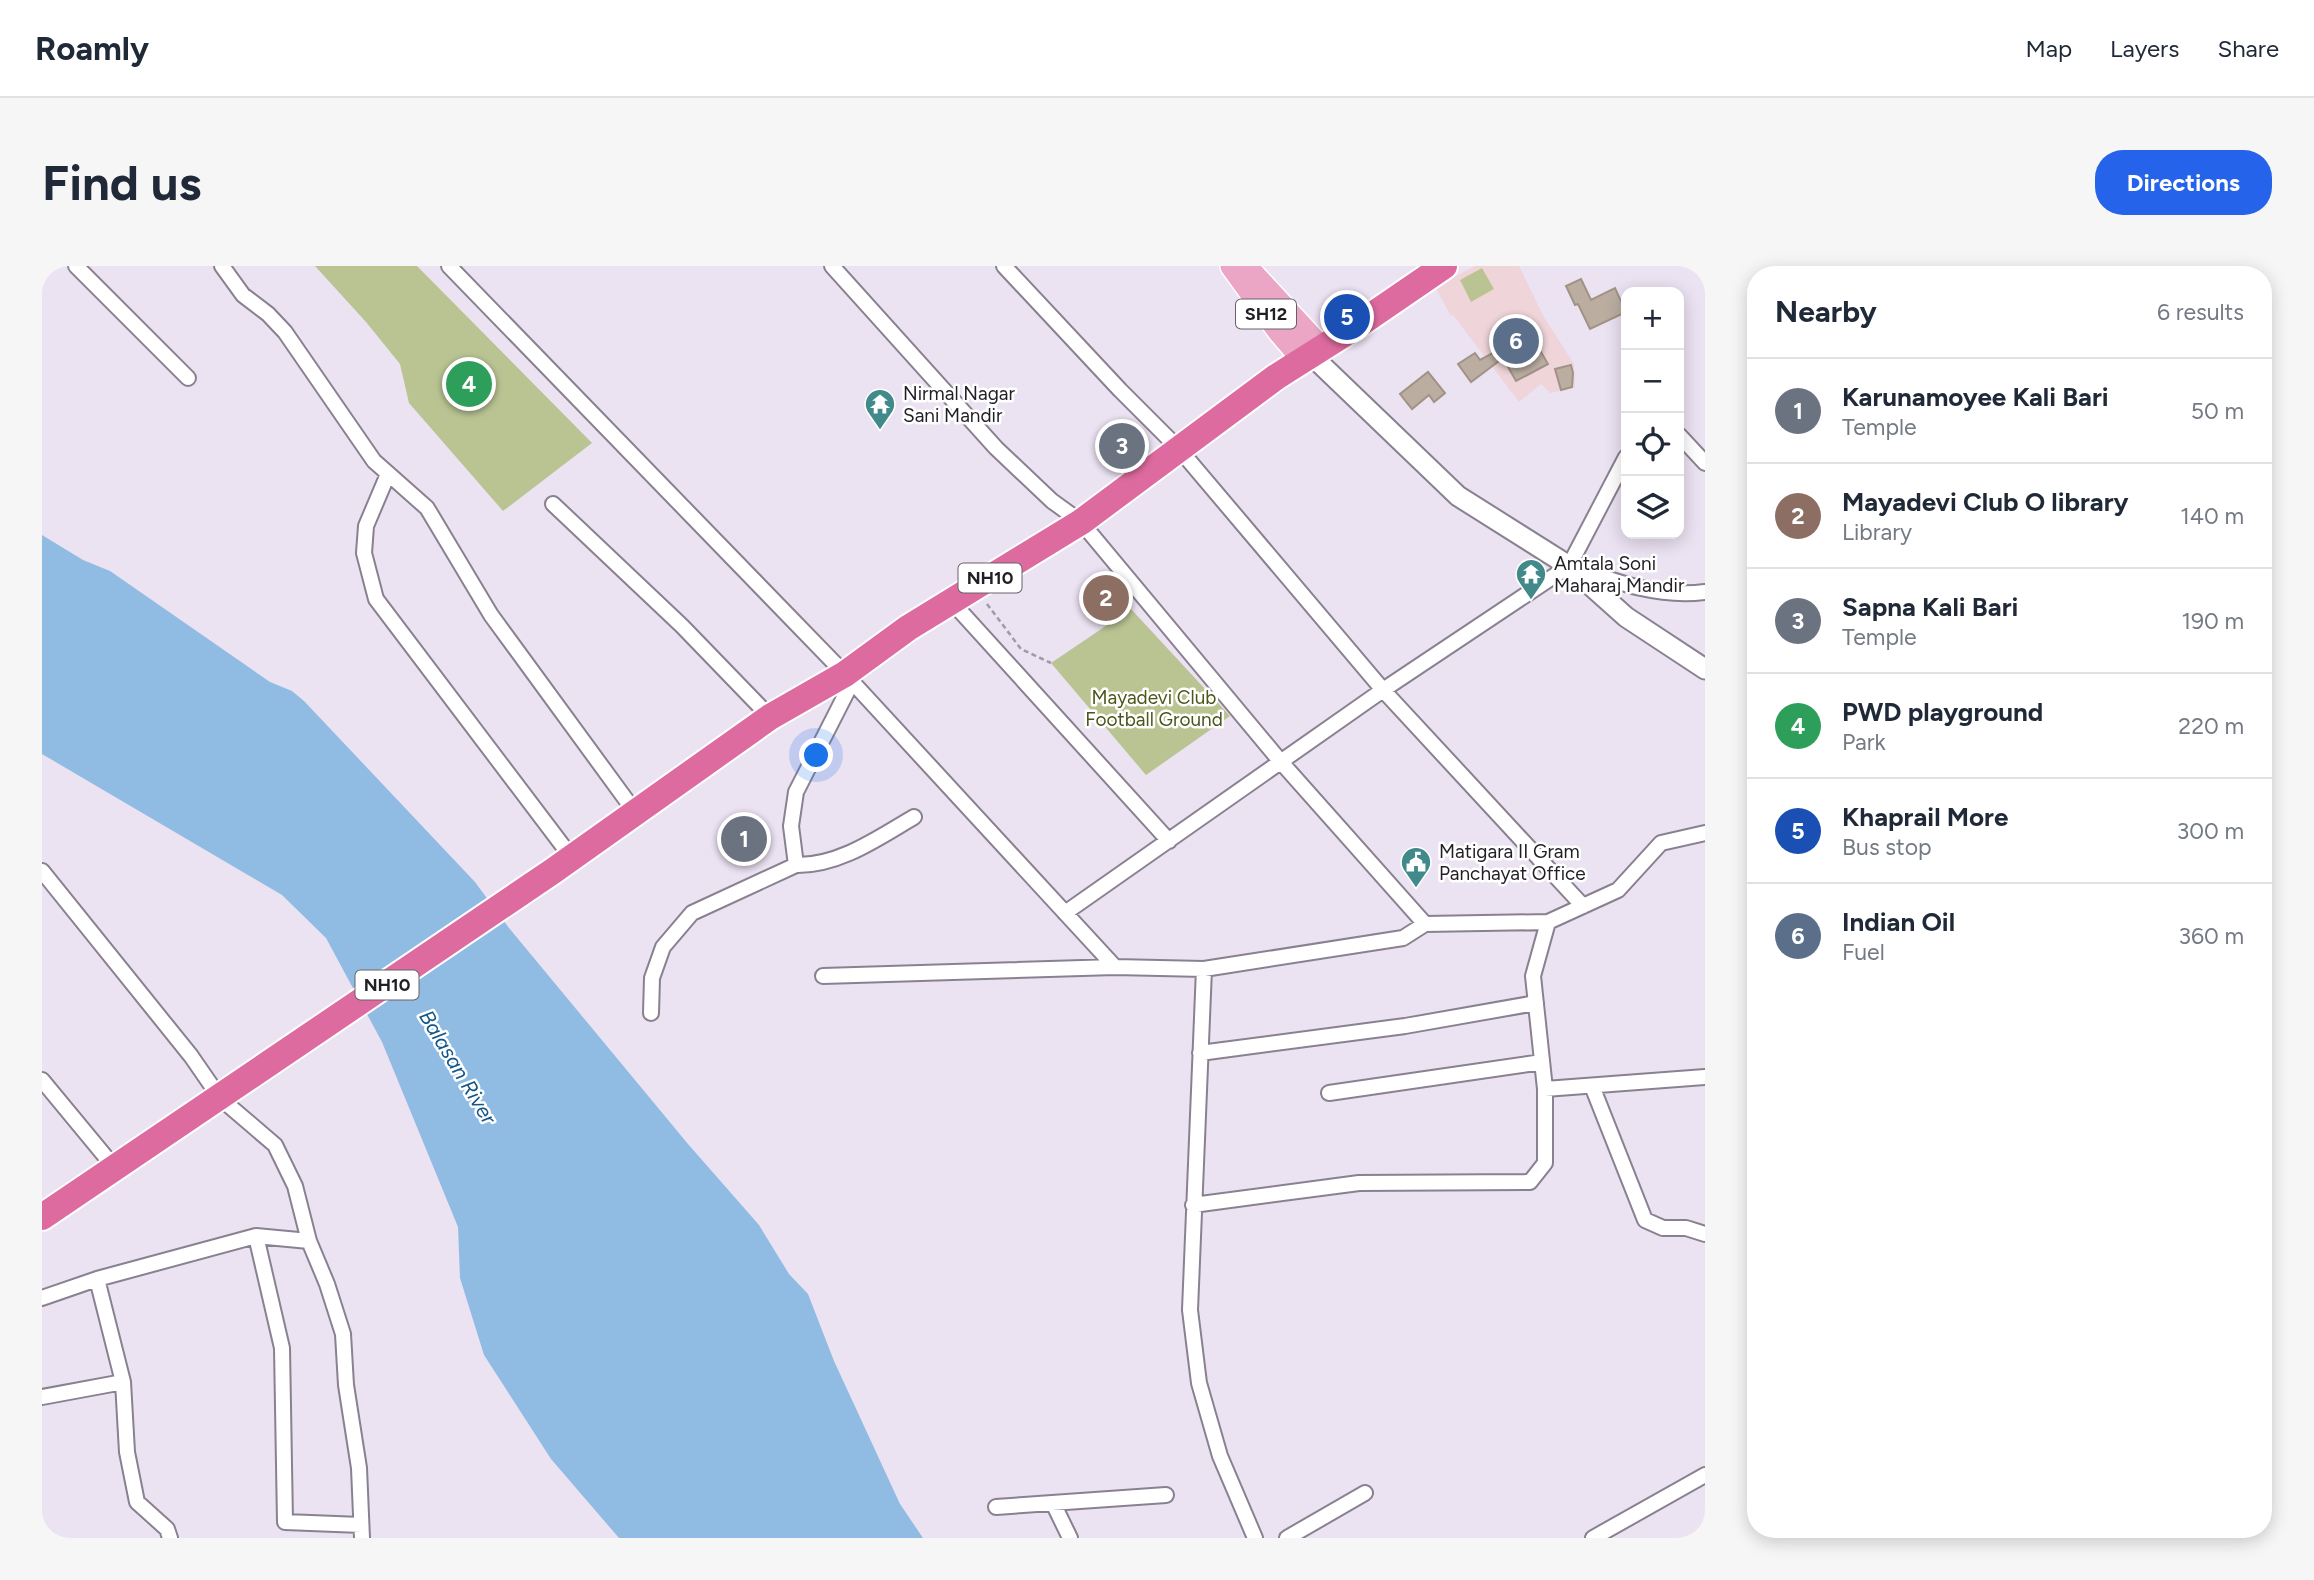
<!DOCTYPE html>
<meta charset="utf-8">
<style>
:root{--surface:#fff;--page:#f6f6f7;--text:#1f2937;--muted:#747a83;--line:#e0e1e3;--accent:#2563eb}
body{margin:0;font-family:Figtree,sans-serif;background:var(--page);color:var(--text)}
.controls{position:absolute;right:21px;top:21px;display:grid;overflow:hidden;border-radius:14px;box-shadow:0 4px 18px #0003}
.controls button{width:63px;height:63px;display:grid;place-items:center;padding:0;border:0;border-bottom:2px solid var(--line);background:var(--surface);color:var(--text);font:35px sans-serif}
.you{position:absolute;left:775px;top:490px;width:24px;height:24px;margin:-18px;border:5px solid #fff;border-radius:50%;background:#1a73e8;box-shadow:0 0 0 10px #1a73e833}
.badge{display:grid;place-items:center;width:46px;height:46px;border-radius:50%;background:var(--accent);color:#fff;font-size:23px;font-weight:700}
.pin{position:absolute;translate:-50% -50%;border:4px solid #fff;box-shadow:0 2px 7px #0006}
.list{margin:0;padding:0;list-style:none}
h2{display:flex;justify-content:space-between;align-items:center;height:91px;margin:0;padding:0 28px;font-size:30px}
h2 small{font-size:23px;font-weight:400;color:var(--muted)}
.list li{display:grid;grid-template-columns:46px 1fr auto;gap:21px;align-items:center;box-sizing:border-box;height:105px;padding:0 28px;border-top:2px solid var(--line)}
.list b{display:block;font-size:26px;white-space:nowrap}
.list p{margin:0;font-size:23px;white-space:nowrap;color:var(--muted)}
.list em{font-size:23px;font-style:normal;color:var(--muted)}
.icon{flex:none;width:38px;height:38px;fill:none;stroke:currentColor;stroke-width:2;stroke-linecap:round;stroke-linejoin:round}
.map{position:relative;flex:none;width:1663px;height:1272px;overflow:hidden;border-radius:28px}
header{display:flex;align-items:center;gap:42px;box-sizing:border-box;height:98px;padding:0 35px;background:var(--surface);border-bottom:2px solid var(--line)}
header strong{font-size:33px}
nav{display:flex;gap:38px;margin-inline-start:auto;font-size:24px}
.intro{display:flex;align-items:center;justify-content:space-between;box-sizing:border-box;height:168px;padding:0 42px}
h1{margin:0;font-size:49px}
.button{padding:18px 32px;border-radius:28px;background:var(--accent);color:#fff;font-size:24px;font-weight:700}
main{display:flex;gap:42px;padding:0 42px}
aside{flex:1;background:var(--surface);border-radius:28px;box-shadow:0 4px 18px #0003}
.map>svg:first-child{display:block}
.commercial{fill:#efd5da}
.green{fill:#bac493}
.water{fill:#90bce4}
.building{fill:#bbaea1;stroke:#a09386;stroke-width:2}
.lines{fill:none;stroke-linecap:round;stroke-linejoin:round}
.street-casing{stroke:#8a8190;stroke-width:18}
.secondary-casing{stroke:#8a8190;stroke-width:23}
.primary-casing{stroke:#fff;stroke-width:26}
.highway-casing{stroke:#fff;stroke-width:30}
.path{stroke:#a09aa6;stroke-width:2.5;stroke-dasharray:5 3.5;stroke-linecap:butt}
.street{stroke:#fff;stroke-width:14}
.secondary{stroke:#fff;stroke-width:19}
.primary{stroke:#eba6c5;stroke-width:23}
.highway{stroke:#de6b9f;stroke-width:26}
.labels{text-anchor:middle;dominant-baseline:central;stroke-width:5;stroke-linejoin:round;paint-order:stroke}
.shield{fill:#fff;stroke:#646266;stroke-width:2}
.shield-label{font-size:18px;font-weight:bold;fill:#211e24}
.poi-label{font-size:19px;fill:#211e24;stroke:#fff;text-anchor:start}
.park-label{font-size:19px;fill:#4d561a;stroke:#fff}
.water-label{font-size:21px;font-style:italic;fill:#135688;stroke:#fff}
</style>
<header>
<strong>Roamly</strong>
<nav><a>Map</a><a>Layers</a><a>Share</a></nav>
</header>
<div class="intro"><h1>Find us</h1><a class="button">Directions</a></div>
<main>
<div class="map">
<svg width="1663" height="1272" viewBox="0 0 1663 1272">
<rect width="100%" height="100%" fill="#ebe2f2"/>
<path class="commercial" d="M1433 0H1477L1502 51 1532 98 1533 122 1508 127 1499 118 1477 136 1411 49 1409 50 1393 21Z"/>
<path class="green" d="M273 0H375L550 177 461 245 367 137 358 98 324 56Z
M1440 2 1452 23 1429 36 1418 14Z
M1089 343 1188 450 1104 509 1009 397Z"/>
<path class="water" d="M0 269 41 294 68 305 228 416 250 425 262 435 433 616 467 662 646 878 717 959 747 1008 766 1028 792 1095 858 1238 881 1272H577L509 1193 442 1089 418 1012 416 961 340 776 284 672 240 629 0 488Z"/>
<path class="building" d="M1539 13 1549 34 1573 22 1584 46 1548 63 1536 38 1533 39 1524 20Z
M1488 67 1506 98 1474 115 1461 92 1429 116 1416 98 1433 87 1438 94Z
M1529 99 1531 107 1530 121 1519 124 1513 103Z
M1386 106 1403 127 1392 136 1387 129 1370 143 1358 128Z"/>
<g class="lines">
<g class="street-casing">
<path id="street" d="M34 0 146 112
M180 0 201 29 226 48 243 66 332 195 385 242 449 349 593 546
M407 0 803 408 1073 701
M790 0 954 182 1010 235 1039 256 1239 496 1383 658
M962 0 1078 124 1138 184 1341 424 1541 640
M1637 169 1663 197
M346 208 324 260 322 287 334 333 530 592
M511 238 640 360 728 451
M1532 301C1574 316 1617 332 1663 326
M910 336 1127 575
M754 599C797 600 836 572 872 551
M0 605 149 790 178 832 233 879 253 920 267 975 285 1018 301 1068 304 1119 317 1202 320 1272
M1023 647 1341 424 1527 300 1584 191
M1162 703 1148 1044 1157 1117 1178 1190 1213 1272
M781 710 1073 701 1162 703 1361 672 1383 658 1506 656 1576 624 1619 577 1663 567
M609 747 610 712 621 681 650 647 754 599 749 560 754 526 810 416
M1158 787 1363 760 1494 737
M0 814 72 901
M1550 820 1603 954 1621 962H1644L1663 968
M1503 823 1663 811
M1287 827 1500 796
M1151 939 1317 917 1488 916 1503 897V823L1491 710 1506 656
M214 970 240 1082 243 1256 319 1259
M55 1013 81 1116 85 1186 95 1236 125 1263 128 1272
M0 1032 55 1013 214 970 267 975
M0 1131 81 1116
M1012 1239 1028 1272
M954 1241 1124 1229
M1245 1272 1323 1227
M1551 1272 1663 1209"/>
</g>
<g class="secondary-casing">
<path id="secondary" d="M1268 88 1416 230 1527 300 1584 351 1663 403"/>
</g>
<g class="primary-casing">
<path id="primary" d="M1190 0 1237 65 1261 93
M1208 5 1279 82"/>
</g>
<g class="highway-casing">
<path id="highway" d="M0 951 511 605 728 451 803 408 866 362 1039 256 1234 111 1310 63 1402 0"/>
</g>
<path class="path" d="M945 338 979 383 1009 397"/>
<use href="#street" class="street"/>
<use href="#secondary" class="secondary"/>
<use href="#primary" class="primary"/>
<use href="#highway" class="highway"/>
</g>
<defs>
<g id="temple-pin" transform="scale(1.575)"><path d="M0 17L-7.5 6A9.5 9.5 0 1 1 7.5 6Z" fill="#41898a" stroke="#fff"/><path d="M0-6L5-2H3V0L6.5 2.5H4V6H1.5V3h-3V6H-4V2.5H-6.5L-3 0V-2H-5Z" fill="#fff"/></g>
<g id="civic-pin" transform="scale(1.575)"><path d="M0 17L-7.5 6A9.5 9.5 0 1 1 7.5 6Z" fill="#41898a" stroke="#fff"/><path d="M-.6-6.5H3V-4.5H.6V-3L4-1V1h2V6H-6V1h2V-1L-.6-3ZM-1.2 2.5V6h2.4V2.5Z" fill="#fff"/></g>
</defs>
<g fill-rule="evenodd">
<use href="#temple-pin" x="838" y="138"/>
<use href="#temple-pin" x="1489" y="308"/>
<use href="#civic-pin" x="1374" y="596"/>
</g>
<g class="labels">
<g class="shield">
<rect x="1194" y="33.5" width="60" height="29" rx="5"/>
<rect x="916.5" y="297.5" width="63" height="29" rx="5"/>
<rect x="313.5" y="704.5" width="63" height="29" rx="5"/>
</g>
<g class="shield-label">
<text x="1224" y="48">SH12</text>
<text x="948" y="312">NH10</text>
<text x="345" y="719">NH10</text>
</g>
<g class="poi-label">
<text x="861" y="127">Nirmal Nagar<tspan x="861" dy="22">Sani Mandir</tspan></text>
<text x="1512" y="297">Amtala Soni<tspan x="1512" dy="22">Maharaj Mandir</tspan></text>
<text x="1397" y="585">Matigara II Gram<tspan x="1397" dy="22">Panchayat Office</tspan></text>
</g>
<g class="park-label">
<text x="1112" y="431">Mayadevi Club<tspan x="1112" dy="22">Football Ground</tspan></text>
</g>
<g class="water-label">
<text transform="translate(416 801) rotate(59)">Balasan River</text>
</g>
</g>
</svg>
<div class="controls">
<button>+</button>
<button>−</button>
<button><svg class="icon" aria-label="locate" viewBox="0 0 24 24"><circle cx="12" cy="12" r="6"/><path d="M12 2v4M12 18v4M2 12h4M18 12h4"/></svg></button>
<button><svg class="icon" aria-label="layers" viewBox="0 0 24 24"><path d="M12 4l9 5-9 5-9-5zM3 14l9 5 9-5"/></svg></button>
</div>
<div class="you"></div>
<div class="pin badge" style="left:702px;top:573px;background:#6b7280">1</div>
<div class="pin badge" style="left:1064px;top:332px;background:#8d6e63">2</div>
<div class="pin badge" style="left:1080px;top:180px;background:#6b7280">3</div>
<div class="pin badge" style="left:427px;top:118px;background:#2e9e5b">4</div>
<div class="pin badge" style="left:1305px;top:51px;background:#1a4fb4">5</div>
<div class="pin badge" style="left:1474px;top:75px;background:#5c6f8a">6</div>
</div>
<aside>
<h2>Nearby<small>6 results</small></h2>
<ul class="list">
<li><span class="badge" style="background:#6b7280">1</span><div><b>Karunamoyee Kali Bari</b><p>Temple</p></div><em>50 m</em></li>
<li><span class="badge" style="background:#8d6e63">2</span><div><b>Mayadevi Club O library</b><p>Library</p></div><em>140 m</em></li>
<li><span class="badge" style="background:#6b7280">3</span><div><b>Sapna Kali Bari</b><p>Temple</p></div><em>190 m</em></li>
<li><span class="badge" style="background:#2e9e5b">4</span><div><b>PWD playground</b><p>Park</p></div><em>220 m</em></li>
<li><span class="badge" style="background:#1a4fb4">5</span><div><b>Khaprail More</b><p>Bus stop</p></div><em>300 m</em></li>
<li><span class="badge" style="background:#5c6f8a">6</span><div><b>Indian Oil</b><p>Fuel</p></div><em>360 m</em></li>
</ul>
</aside>
</main>
